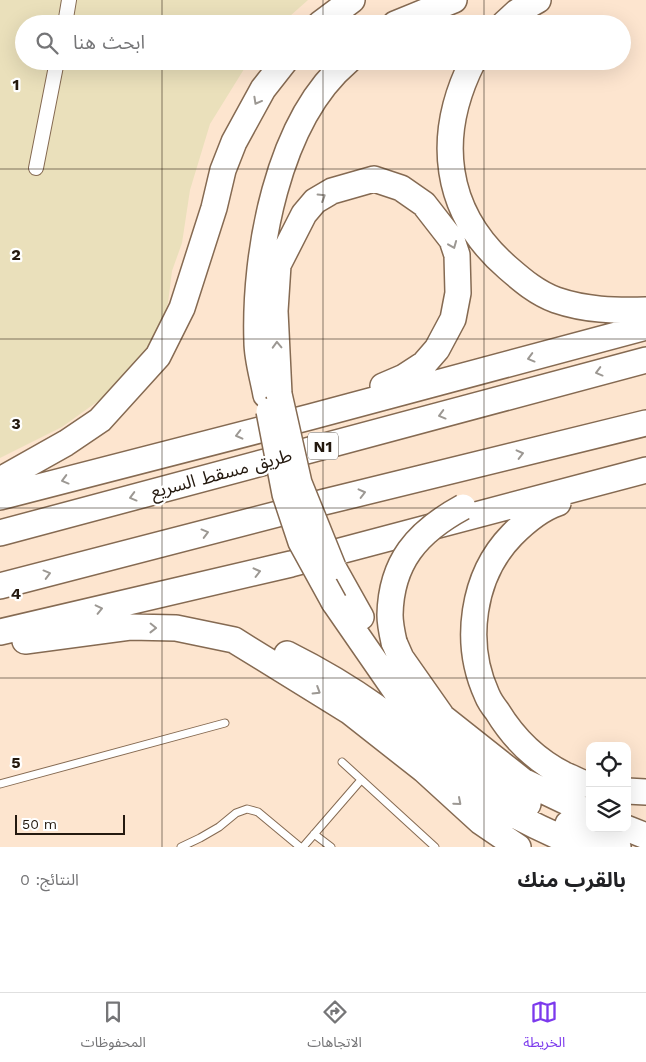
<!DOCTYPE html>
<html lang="ar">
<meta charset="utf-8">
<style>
:root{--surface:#fff;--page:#f2f2f2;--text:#202124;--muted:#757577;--line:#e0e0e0;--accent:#7c3aed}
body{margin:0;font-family:"Work Sans","Noto Sans Arabic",sans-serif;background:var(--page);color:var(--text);direction:rtl}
.controls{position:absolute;right:15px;bottom:15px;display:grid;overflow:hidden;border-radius:10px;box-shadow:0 5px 20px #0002}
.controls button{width:45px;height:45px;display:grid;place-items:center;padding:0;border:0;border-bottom:1px solid var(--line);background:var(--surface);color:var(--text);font:25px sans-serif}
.scale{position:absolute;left:15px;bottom:12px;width:110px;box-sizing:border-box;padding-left:5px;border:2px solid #24190f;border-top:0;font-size:14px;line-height:18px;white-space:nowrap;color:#24190f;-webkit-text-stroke:4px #fff;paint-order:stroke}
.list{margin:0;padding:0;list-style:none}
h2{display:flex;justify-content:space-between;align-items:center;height:65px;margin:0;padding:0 20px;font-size:21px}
h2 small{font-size:16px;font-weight:400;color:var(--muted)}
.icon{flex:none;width:28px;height:28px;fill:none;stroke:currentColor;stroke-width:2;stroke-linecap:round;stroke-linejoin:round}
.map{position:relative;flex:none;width:646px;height:847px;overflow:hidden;direction:ltr}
.search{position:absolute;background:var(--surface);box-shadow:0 5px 20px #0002;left:15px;right:15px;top:15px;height:55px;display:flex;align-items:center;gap:12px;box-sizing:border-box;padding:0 18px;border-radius:28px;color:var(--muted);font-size:19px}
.sheet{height:145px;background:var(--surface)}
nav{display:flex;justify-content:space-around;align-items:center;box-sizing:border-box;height:70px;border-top:1px solid var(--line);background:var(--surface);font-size:14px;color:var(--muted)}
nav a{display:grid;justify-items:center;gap:2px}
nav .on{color:var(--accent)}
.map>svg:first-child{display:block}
.sand{fill:#eae0bb}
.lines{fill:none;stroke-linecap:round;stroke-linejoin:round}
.lane-casing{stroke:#856a52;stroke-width:9}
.street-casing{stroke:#856a52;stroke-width:16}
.highway-casing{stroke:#856a52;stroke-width:28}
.lane{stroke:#fff;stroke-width:7}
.street{stroke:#fff;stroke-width:14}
.highway{stroke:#fff;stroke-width:25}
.highway-bridge-casing{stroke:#856a52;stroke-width:28;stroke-linecap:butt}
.highway-bridge{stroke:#fff;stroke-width:25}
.oneway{stroke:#9c9893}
.grid{fill:none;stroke:#24190f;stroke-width:1;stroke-opacity:0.55}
.labels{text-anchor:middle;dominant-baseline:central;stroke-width:4.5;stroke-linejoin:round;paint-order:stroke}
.shield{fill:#fff;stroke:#665e57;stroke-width:1}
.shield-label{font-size:16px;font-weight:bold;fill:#24190f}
.street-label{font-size:18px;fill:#24190f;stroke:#fff}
.grid-label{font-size:16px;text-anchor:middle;font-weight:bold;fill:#24190f;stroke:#fff;stroke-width:4.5;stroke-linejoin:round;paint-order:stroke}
</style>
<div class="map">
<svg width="646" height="847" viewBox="0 0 646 847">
<rect width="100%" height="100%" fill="#fde5cf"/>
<path class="sand" d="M0 0H308L281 24H24V61H249L210 124 190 190 182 243 172 271 168 303 155 341 101 399 62 427 0 458Z"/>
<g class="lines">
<g class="lane-casing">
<path id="lane" d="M342 762 435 847
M0 784 225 723
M314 834 331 847
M181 847 200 838 219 827 236 813 247 809 258 812 300 847
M303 847 361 780"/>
</g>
<g class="street-casing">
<path id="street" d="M65 24 69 0
M36 168 57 61"/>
</g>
<g class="highway-casing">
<path id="highway" d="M320 24 352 0
M395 24 454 0
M504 24 517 12 538 0
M473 61C435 136 443 212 508 268 523 281 537 293 556 300 585 310 615 311 646 310
M279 394 275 311 278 265 304 214 315 201 332 191 374 179 401 188 424 204 452 240 457 255 458 293 453 319 437 349 424 364 404 377 383 386
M266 395C263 378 257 359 257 342 254 254 277 121 348 61
M0 480 66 443 100 420 158 356 182 308 214 208 223 170 234 142 263 89 285 61
M0 497 310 417 646 327
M558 503C540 509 525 522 512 535 472 576 463 643 487 695 489 700 493 706 497 711 514 739 535 760 565 775 573 778 581 783 590 785
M0 533 646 360
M333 567 361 617
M0 586 324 502 646 423
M334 602 399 696 464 759 513 796 528 804
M0 632 291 564 646 470
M25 641 130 627 176 628 234 640 349 711 424 770 481 822 518 847
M394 642 401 658 441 715
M287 654C317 669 348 687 376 707 400 725 420 749 443 769 485 802 534 827 583 847
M441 716 523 781 590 813
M627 791 646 792
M568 824 618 847
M626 828 646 836"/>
</g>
<use href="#lane" class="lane"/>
<use href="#street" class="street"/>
<use href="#highway" class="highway"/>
<g class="highway-bridge-casing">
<path id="highway-bridge" d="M279 394 299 483 333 567
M269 411 285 494 301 542 334 602
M394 642C392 633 390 624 390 615 391 562 417 532 463 507"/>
</g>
<use href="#highway-bridge" class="highway-bridge"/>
</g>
<defs><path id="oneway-chevron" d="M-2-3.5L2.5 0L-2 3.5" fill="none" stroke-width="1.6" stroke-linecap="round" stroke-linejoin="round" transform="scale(1.25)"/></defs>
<g class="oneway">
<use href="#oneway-chevron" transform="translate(257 101) rotate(119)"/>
<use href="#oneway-chevron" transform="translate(322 197) rotate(-32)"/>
<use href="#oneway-chevron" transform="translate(453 245) rotate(68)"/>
<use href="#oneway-chevron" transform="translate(277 345) rotate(-92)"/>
<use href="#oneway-chevron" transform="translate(531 358) rotate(165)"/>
<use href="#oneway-chevron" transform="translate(599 372) rotate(165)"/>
<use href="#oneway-chevron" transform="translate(442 415) rotate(165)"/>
<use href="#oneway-chevron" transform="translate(239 435) rotate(166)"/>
<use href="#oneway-chevron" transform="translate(520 454) rotate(-14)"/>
<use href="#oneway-chevron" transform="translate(65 480) rotate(165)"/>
<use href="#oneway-chevron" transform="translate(362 493) rotate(-14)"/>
<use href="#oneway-chevron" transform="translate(133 497) rotate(165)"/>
<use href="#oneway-chevron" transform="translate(205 533) rotate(-15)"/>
<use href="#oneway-chevron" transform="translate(257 572) rotate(-14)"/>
<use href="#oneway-chevron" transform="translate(47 574) rotate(-15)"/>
<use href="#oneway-chevron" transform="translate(99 609) rotate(-13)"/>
<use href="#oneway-chevron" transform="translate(153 628) rotate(1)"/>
<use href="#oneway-chevron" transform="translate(317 691) rotate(32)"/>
<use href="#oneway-chevron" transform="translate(458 802) rotate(41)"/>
</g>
<path class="grid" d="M162 0V24M323 0V24M484 0V24M162 61V847M323 61V847M484 61V847M0 169H646M0 339H646M0 508H646M0 678H646"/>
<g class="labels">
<rect class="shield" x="308" y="432.5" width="30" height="27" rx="4"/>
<g class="shield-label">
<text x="323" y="446">N1</text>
</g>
<g class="street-label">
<text transform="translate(221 473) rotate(-15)">طريق مسقط السريع</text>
</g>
</g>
<g class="grid-label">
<text x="16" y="90">1</text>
<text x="16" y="260">2</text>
<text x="16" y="429">3</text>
<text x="16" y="599">4</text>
<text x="16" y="768">5</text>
</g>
</svg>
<div class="controls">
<button><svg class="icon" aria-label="locate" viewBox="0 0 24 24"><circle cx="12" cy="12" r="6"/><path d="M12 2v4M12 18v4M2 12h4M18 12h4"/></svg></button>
<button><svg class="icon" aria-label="layers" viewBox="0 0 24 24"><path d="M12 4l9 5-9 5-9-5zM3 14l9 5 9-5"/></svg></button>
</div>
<div class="scale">50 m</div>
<div class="search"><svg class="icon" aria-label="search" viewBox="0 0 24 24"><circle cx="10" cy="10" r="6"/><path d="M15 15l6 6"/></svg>ابحث هنا</div>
</div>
<section class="sheet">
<h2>بالقرب منك<small>النتائج: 0</small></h2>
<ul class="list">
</ul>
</section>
<nav>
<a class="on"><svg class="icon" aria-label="map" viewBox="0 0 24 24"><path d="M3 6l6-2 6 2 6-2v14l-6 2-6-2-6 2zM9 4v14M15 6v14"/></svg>الخريطة</a>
<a><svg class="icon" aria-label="directions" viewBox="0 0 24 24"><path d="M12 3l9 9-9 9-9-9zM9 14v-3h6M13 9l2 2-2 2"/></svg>الاتجاهات</a>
<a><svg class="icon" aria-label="saved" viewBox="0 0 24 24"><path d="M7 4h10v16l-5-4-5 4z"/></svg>المحفوظات</a>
</nav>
